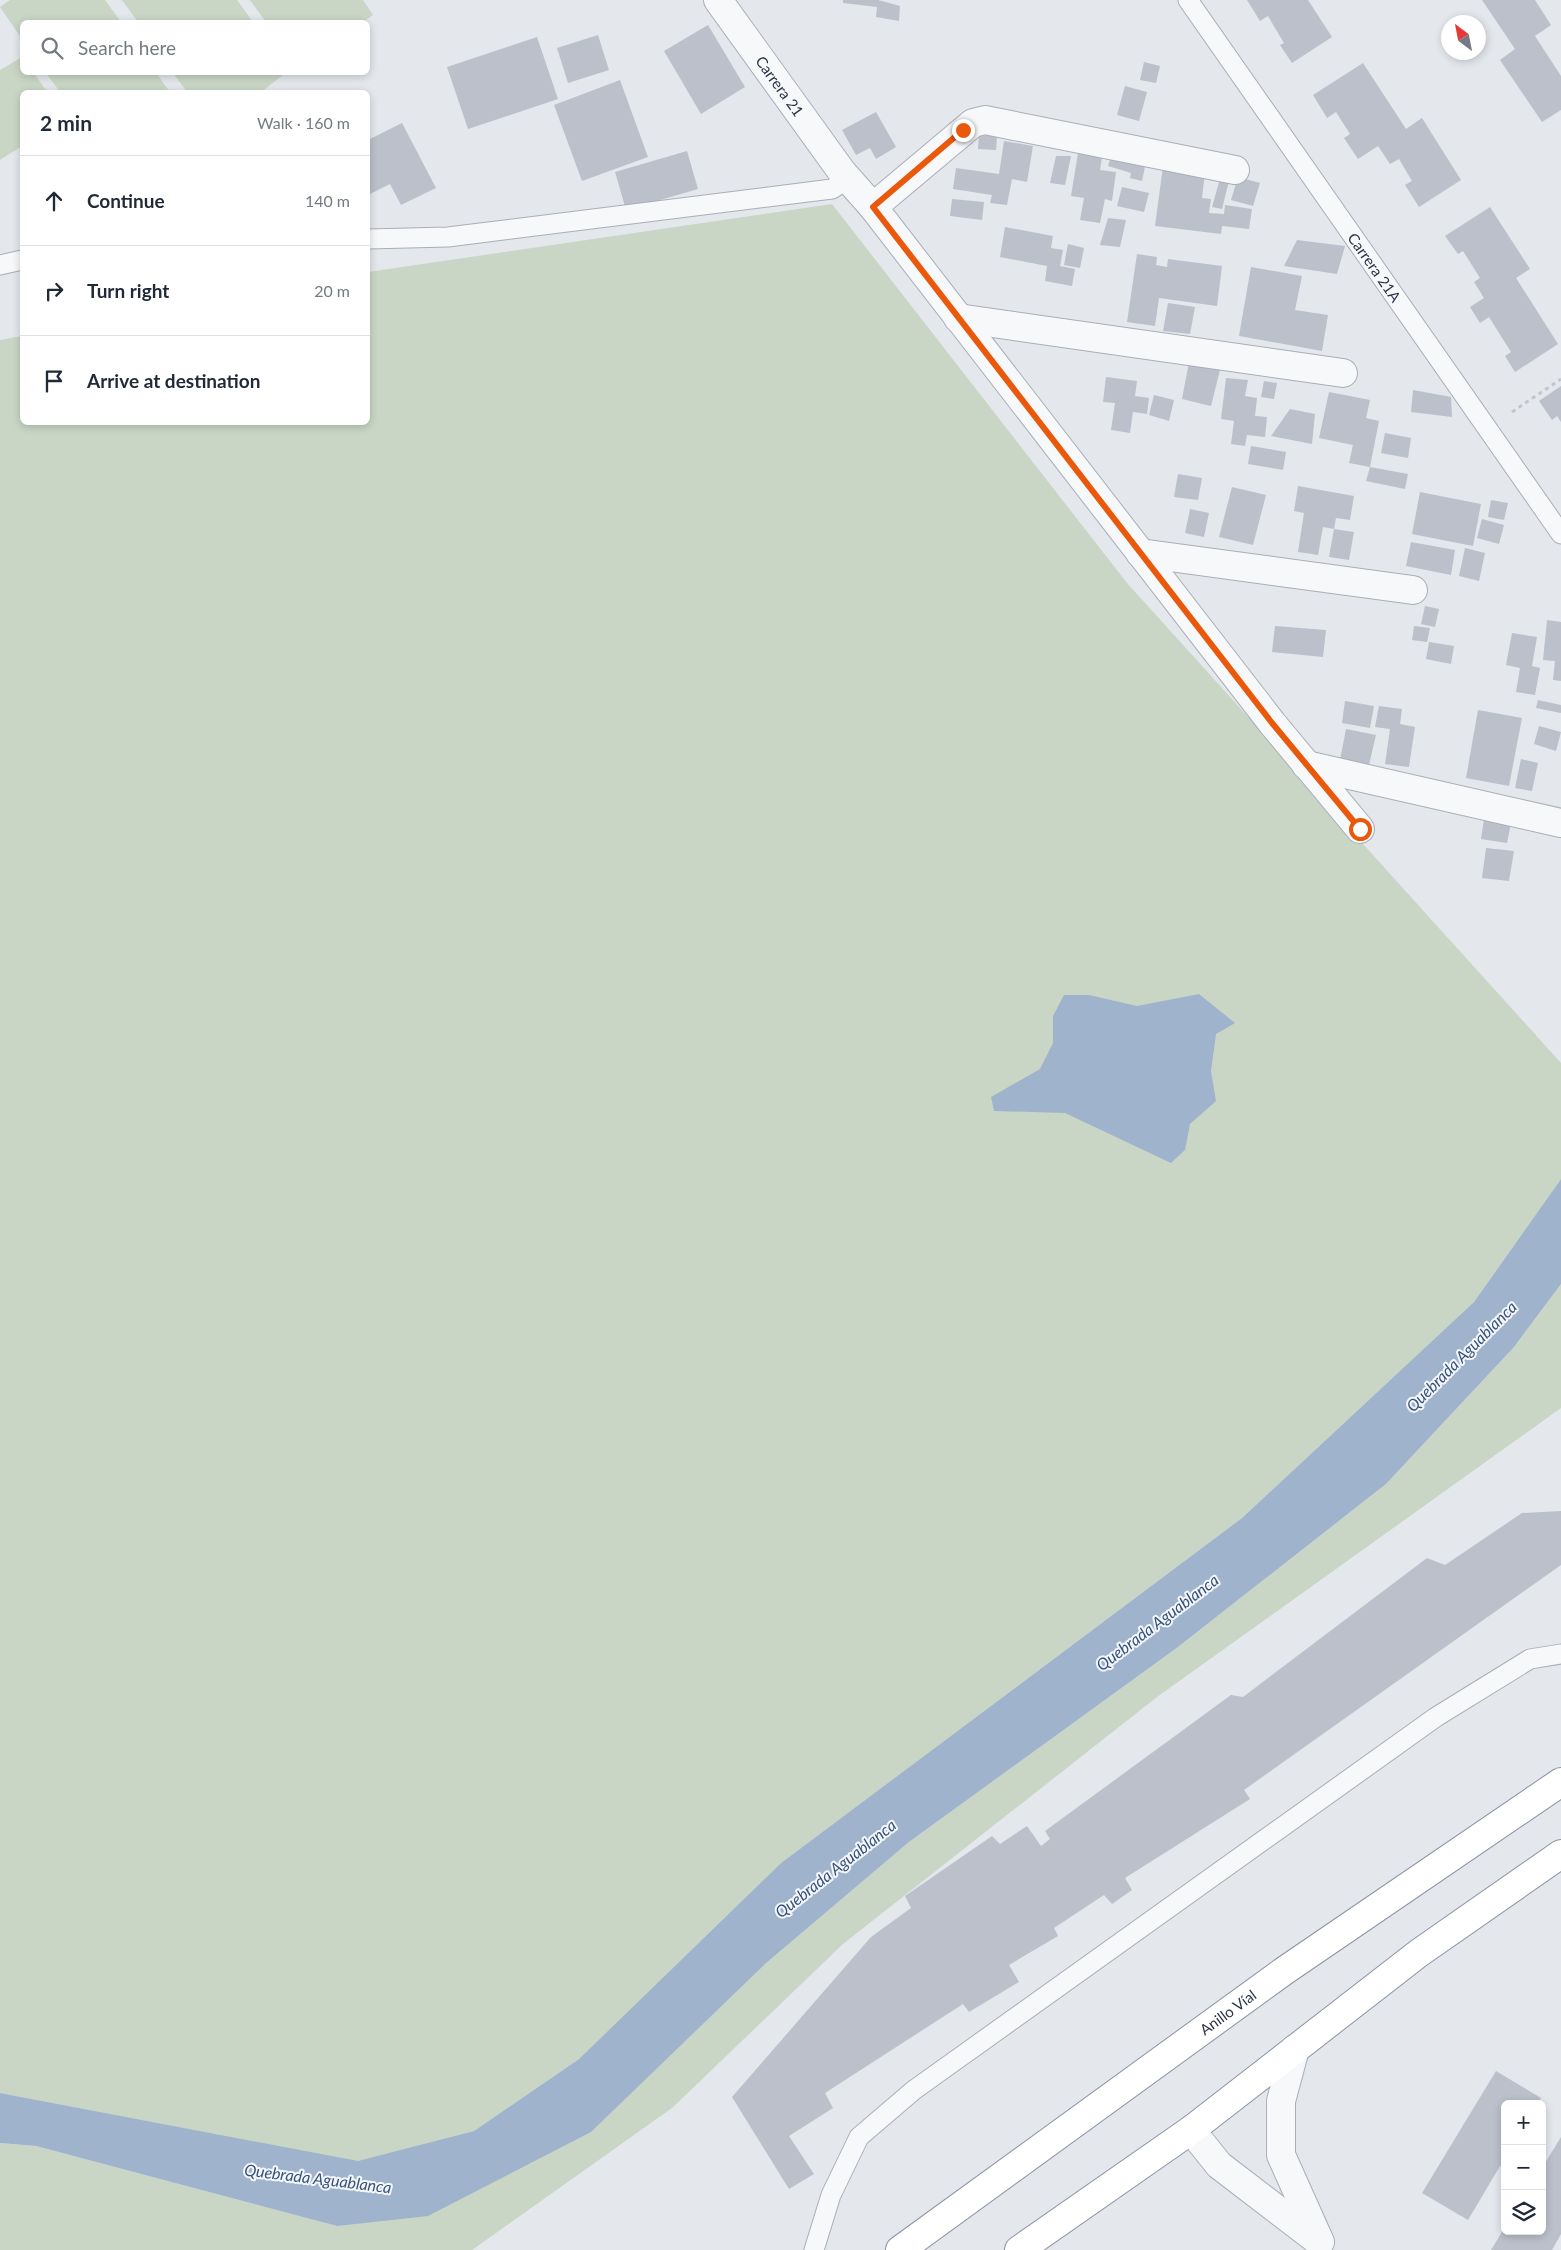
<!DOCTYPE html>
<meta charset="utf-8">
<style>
:root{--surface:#fff;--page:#f6f6f7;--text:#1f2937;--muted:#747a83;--line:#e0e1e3}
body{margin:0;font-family:Lato,sans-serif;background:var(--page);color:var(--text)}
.controls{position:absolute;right:15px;bottom:15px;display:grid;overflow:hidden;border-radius:8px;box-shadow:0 2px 8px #0003}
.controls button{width:45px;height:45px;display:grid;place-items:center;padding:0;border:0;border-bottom:1px solid var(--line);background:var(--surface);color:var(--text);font:25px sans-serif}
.compass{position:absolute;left:1441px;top:15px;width:45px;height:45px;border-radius:50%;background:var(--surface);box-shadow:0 2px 8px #0003;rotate:328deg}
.stop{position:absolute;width:15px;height:15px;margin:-11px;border:4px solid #ea580c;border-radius:50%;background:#fff}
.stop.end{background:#ea580c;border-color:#fff;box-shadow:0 1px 5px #0008}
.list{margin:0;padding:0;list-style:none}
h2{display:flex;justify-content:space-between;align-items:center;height:65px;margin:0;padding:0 20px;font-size:21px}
h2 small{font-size:16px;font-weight:400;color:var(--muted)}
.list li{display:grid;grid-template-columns:32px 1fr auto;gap:15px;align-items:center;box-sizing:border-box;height:90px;padding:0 20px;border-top:1px solid var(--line)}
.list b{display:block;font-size:19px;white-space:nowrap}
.list em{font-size:16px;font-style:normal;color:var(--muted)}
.icon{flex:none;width:28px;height:28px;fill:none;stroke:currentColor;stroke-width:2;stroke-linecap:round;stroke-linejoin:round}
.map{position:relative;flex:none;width:1561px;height:2250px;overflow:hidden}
.search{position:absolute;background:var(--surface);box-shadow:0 2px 8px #0003;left:20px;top:20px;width:350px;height:55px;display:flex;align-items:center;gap:12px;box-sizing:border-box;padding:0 18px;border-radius:8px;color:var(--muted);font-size:19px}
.panel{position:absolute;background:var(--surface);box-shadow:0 2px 8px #0003;left:20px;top:90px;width:350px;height:335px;border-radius:8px}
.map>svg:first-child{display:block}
.green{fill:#c9d6c5}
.water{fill:#9fb4cc}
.building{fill:#bbc0ca}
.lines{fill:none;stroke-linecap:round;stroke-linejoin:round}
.service-casing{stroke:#a9aeb7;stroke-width:21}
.minor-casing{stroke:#a9aeb7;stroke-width:30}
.trunk-casing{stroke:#8b94a3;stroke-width:30}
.path{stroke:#c2c5cb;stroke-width:3;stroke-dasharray:4 4;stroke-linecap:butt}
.service{stroke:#f7f8fa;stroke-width:19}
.minor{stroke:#f7f8fa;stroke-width:28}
.trunk{stroke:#fff;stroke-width:28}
.route{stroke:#ea580c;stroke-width:6}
.labels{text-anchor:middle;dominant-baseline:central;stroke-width:4;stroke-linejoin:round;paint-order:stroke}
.street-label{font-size:15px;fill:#2b3445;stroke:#f4f6f9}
.water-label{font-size:16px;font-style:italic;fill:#34527a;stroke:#f4f6f9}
</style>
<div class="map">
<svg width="1561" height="2250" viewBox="0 0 1561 2250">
<rect width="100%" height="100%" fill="#e4e7ec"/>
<path class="green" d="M10 0H105L121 22H22V39L0 7Z
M122 0H237L253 22H138Z
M250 0H363L373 15 363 22H266Z
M22 57V72L34 73 47 92H22V146L0 160V70Z
M287 72 261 92H187L173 73Z
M46 73H156L170 92H60Z
M832 204 1127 583 1561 1063V1179L1474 1302 1242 1518 781 1863 579 2059 474 2131 358 2162 0 2093V340L22 336V422H368V272Z
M1561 1284V1408L1157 1697 843 1944 672 2108 472 2250H0V2143L36 2146 337 2226 765 1964 909 1842 1178 1647 1386 1484 1514 1347Z"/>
<path class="water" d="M1199 994 1235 1023 1216 1034 1211 1071 1216 1101 1190 1124 1185 1150 1171 1163 1065 1113 994 1111 991 1097 1040 1069 1053 1043V1016L1064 995H1089L1137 1006Z
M1561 1179V1284L1514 1347 1386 1484 1178 1647 909 1842 765 1964 591 2132 428 2216 337 2226 36 2146 0 2143V2093L358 2161 474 2131 579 2059 781 1863 1242 1518 1474 1302Z"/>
<path class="building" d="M843 0H878L900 6 899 21 876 17 877 7 843 3Z
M1247 0H1308L1332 37 1292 63 1280 45 1284 43 1268 16 1260 21Z
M1482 0H1535L1551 25 1535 36 1561 76V110L1542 122 1500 60 1515 49Z
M708 25 745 87 701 114 664 51Z
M598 35 609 70 568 83 557 48Z
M537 37 558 99 468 129 447 67Z
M1144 62 1160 66 1156 83 1140 80Z
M1363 63 1406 129 1422 118 1461 180 1419 207 1405 185 1412 181 1399 159 1390 164 1378 146 1358 159 1344 138 1350 134 1336 112 1327 118 1313 95Z
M620 80 648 157 582 181 554 105Z
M1125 86 1147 92 1139 121 1117 115Z
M876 112 896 147 876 159 870 148 856 155 842 130Z
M402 123 436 188 401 205 390 184 368 195V140Z
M979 135 997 136 996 150 978 149Z
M1004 141 1033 146 1027 182 1012 179 1007 205 990 203 992 195 953 189 956 168 999 174Z
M687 151 698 189 626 210 615 172Z
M1078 153 1102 157 1100 170 1116 172 1112 201 1105 199 1100 223 1080 220 1084 198 1071 196Z
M1112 153 1146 162 1142 181 1130 178 1131 173 1108 166Z
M1056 156H1071L1065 185 1050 183Z
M1163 166 1205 172 1202 198 1211 199 1209 213 1224 214 1225 205 1252 209 1249 229 1222 226 1221 234 1155 226Z
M1221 175 1230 177 1222 209 1212 207Z
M1238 177 1260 183 1253 206 1231 200Z
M1122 187 1149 193 1144 212 1117 206Z
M952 199 984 202 982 220 950 216Z
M1490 207 1530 269 1516 278 1558 344 1515 372 1505 356 1511 352 1489 317 1480 323 1470 307 1484 298 1474 282 1480 278 1463 251 1458 254 1445 236Z
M1108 218 1126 220 1120 247 1100 245Z
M1005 227 1053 236 1051 248 1063 250 1060 266 1075 269 1072 286 1045 281 1047 266 1000 257Z
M1297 240 1345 246 1337 274 1284 266Z
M1068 244 1084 248 1080 268 1064 265Z
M1137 254 1157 257 1156 265 1167 267 1168 259 1222 266 1217 306 1159 298 1155 326 1127 322Z
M1251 267 1302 276 1295 310 1328 315 1322 351 1239 336Z
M1168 303 1195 307 1190 334 1163 331Z
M1189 362 1221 366 1211 406 1182 399Z
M1106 377 1137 381 1135 396 1149 398 1147 414 1133 412 1130 433 1111 430 1115 403 1103 402Z
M1226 378 1248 380 1245 396 1257 398 1255 416 1267 417 1265 437 1247 435 1245 446 1231 444 1234 421 1221 419Z
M1264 381 1277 383 1274 399 1261 397Z
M1561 386V422L1557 416 1552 420 1539 401Z
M1413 390 1451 397 1452 417 1411 412Z
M1329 392 1370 400 1366 418 1379 421 1370 467 1349 463 1353 445 1319 438Z
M1154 395 1174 400 1169 421 1149 415Z
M1290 409 1315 414 1312 444 1271 436Z
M1385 433 1411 438 1408 458 1381 453Z
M1251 446 1286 452 1283 470 1248 464Z
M1370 467 1408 474 1405 489 1366 481Z
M1178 474 1202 478 1198 500 1174 497Z
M1298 486 1354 496 1350 520 1336 518 1334 529 1323 527 1318 555 1298 552 1304 513 1294 511Z
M1232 487 1266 495 1253 545 1219 537Z
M1420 492 1481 504 1473 546 1412 534Z
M1491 500 1508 503 1504 520 1488 517Z
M1190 509 1209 513 1204 537 1185 533Z
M1482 519 1504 525 1499 544 1477 538Z
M1334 529 1354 532 1349 560 1329 557Z
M1411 542 1455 550 1451 575 1406 566Z
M1465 548 1485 553 1479 581 1459 576Z
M1425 606 1439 609 1435 627 1421 624Z
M1547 620 1561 622V681L1553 680 1555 661 1543 660Z
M1275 626 1326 630 1323 657 1272 652Z
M1414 626 1430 628 1427 642 1412 640Z
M1512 633 1537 637 1532 666 1540 668 1535 695 1516 692 1520 668 1506 665Z
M1429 642 1454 646 1451 664 1426 659Z
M1538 700 1561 705V713L1536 708Z
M1345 701 1374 706 1370 728 1342 723Z
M1379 706 1402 709 1400 724 1415 727 1409 767 1385 764 1390 729 1375 727Z
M1478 710 1522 718 1509 786 1466 778Z
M1539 726 1561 732 1556 751 1534 744Z
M1346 729 1376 735 1369 765 1340 760Z
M1521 759 1538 763 1532 791 1515 788Z
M1484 819 1511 823 1507 843 1481 839Z
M1486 848 1514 851 1509 881 1482 878Z
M1561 1511V1565L1244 1790 1250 1799 1125 1878 1132 1890 1112 1904 1104 1895 1054 1928 1058 1936 1009 1965 1019 1982 969 2012 963 2004 825 2093 833 2108 789 2136 814 2174 789 2189 732 2097 871 1937 911 1908 905 1896 992 1836 1000 1844 1027 1826 1041 1846 1050 1839 1045 1831 1231 1695 1243 1697 1427 1558 1445 1565 1522 1513Z
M1496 2071 1541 2098 1538 2104H1505V2169L1500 2166 1468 2220 1422 2193Z
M1561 2137V2234L1552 2250H1491L1505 2227V2231H1542V2168Z"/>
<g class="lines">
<g class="service-casing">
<g id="service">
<path id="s1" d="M1188 0 1561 534"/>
<path d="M368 239 448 237 832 189 840 184 842 172"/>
<path d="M0 265 22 260"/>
<path d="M814 2250 831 2195 859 2137 914 2090 1436 1717 1530 1659 1561 1654"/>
</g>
</g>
<g class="minor-casing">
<g id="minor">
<path id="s2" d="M718 0 842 172 873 207 1272 723 1360 829"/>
<path d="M873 207 973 123 985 120 1235 170"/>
<path d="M958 318 1343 373"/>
<path d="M1140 553 1413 590"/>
<path d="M1306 765 1561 823"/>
<path d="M1295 2049 1281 2101V2155L1320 2242"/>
<path d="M1191 2130 1219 2165 1317 2240"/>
</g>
</g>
<g class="trunk-casing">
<g id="trunk">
<path id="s3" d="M900 2250 1284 1971 1561 1782"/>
<path d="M1019 2250 1191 2130 1419 1953 1561 1854"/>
</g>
</g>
<path class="path" d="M1512 412 1561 379"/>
<use href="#service" class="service"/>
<use href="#minor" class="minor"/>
<use href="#trunk" class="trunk"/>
</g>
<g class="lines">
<path class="route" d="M963 130 873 207 1272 723 1360 829"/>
</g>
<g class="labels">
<g class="street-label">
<text stroke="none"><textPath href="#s2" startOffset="106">Carrera 21</textPath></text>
<text stroke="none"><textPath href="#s1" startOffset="326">Carrera 21A</textPath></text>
<text stroke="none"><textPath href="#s3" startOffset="405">Anillo Víal</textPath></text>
</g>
<g class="water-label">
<text transform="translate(1461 1356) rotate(-45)">Quebrada Aguablanca</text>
<text transform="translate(1157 1622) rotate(-37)">Quebrada Aguablanca</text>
<text transform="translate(835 1868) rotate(-38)">Quebrada Aguablanca</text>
<text transform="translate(318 2178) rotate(7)">Quebrada Aguablanca</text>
</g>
</g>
</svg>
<div class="controls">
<button>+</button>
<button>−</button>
<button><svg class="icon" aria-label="layers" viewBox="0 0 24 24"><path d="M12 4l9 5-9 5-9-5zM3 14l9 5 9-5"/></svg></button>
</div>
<svg class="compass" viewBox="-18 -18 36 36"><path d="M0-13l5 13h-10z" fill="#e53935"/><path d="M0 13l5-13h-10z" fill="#747a83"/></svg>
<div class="stop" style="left:1360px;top:829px"></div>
<div class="stop end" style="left:963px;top:130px"></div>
<div class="search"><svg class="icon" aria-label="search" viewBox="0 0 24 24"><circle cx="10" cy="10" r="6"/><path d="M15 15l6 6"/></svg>Search here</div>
<section class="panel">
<h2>2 min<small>Walk · 160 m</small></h2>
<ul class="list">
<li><svg class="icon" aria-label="ahead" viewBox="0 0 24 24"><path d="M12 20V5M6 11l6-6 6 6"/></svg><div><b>Continue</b></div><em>140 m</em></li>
<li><svg class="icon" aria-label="right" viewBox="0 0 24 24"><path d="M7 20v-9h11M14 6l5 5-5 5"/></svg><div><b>Turn right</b></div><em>20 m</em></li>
<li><svg class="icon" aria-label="arrive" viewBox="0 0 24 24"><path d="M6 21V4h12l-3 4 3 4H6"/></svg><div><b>Arrive at destination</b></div></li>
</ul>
</section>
</div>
